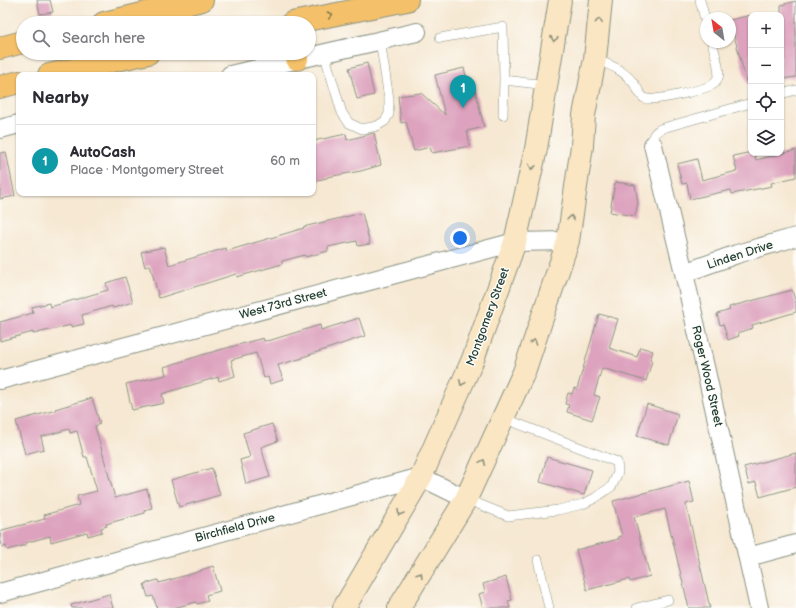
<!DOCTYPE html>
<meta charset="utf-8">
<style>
:root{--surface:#fff;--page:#f2f2f3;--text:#2b2b33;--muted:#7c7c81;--line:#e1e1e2;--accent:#0f766e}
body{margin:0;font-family:"Balsamiq Sans",sans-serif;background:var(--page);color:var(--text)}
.controls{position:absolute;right:12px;top:12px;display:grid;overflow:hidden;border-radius:8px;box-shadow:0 1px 3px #0004}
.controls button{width:36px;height:36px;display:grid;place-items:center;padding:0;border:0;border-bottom:1px solid var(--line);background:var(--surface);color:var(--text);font:20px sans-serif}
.compass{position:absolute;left:700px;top:12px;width:36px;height:36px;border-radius:50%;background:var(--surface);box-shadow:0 1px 3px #0004;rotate:329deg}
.you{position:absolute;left:460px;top:238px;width:14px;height:14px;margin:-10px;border:3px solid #fff;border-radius:50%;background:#1a73e8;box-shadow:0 0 0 6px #1a73e833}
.badge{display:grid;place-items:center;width:26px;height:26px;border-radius:50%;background:var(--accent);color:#fff;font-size:13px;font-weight:700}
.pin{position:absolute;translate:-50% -33px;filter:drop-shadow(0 1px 2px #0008)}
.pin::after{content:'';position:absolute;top:21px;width:14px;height:12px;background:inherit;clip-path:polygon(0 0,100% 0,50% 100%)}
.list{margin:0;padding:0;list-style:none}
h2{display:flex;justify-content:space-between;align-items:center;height:52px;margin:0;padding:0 16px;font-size:17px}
h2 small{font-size:13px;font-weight:400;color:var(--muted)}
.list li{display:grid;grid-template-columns:26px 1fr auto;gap:12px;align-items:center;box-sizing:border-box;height:72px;padding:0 16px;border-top:1px solid var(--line)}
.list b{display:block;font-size:15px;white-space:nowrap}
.list p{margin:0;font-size:13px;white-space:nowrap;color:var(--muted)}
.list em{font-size:13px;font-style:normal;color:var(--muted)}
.icon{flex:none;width:22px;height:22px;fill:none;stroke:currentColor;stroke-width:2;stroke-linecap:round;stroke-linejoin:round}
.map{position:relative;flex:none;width:796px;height:608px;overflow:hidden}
.search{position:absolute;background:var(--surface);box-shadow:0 1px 3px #0004;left:16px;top:16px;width:300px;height:44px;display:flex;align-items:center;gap:10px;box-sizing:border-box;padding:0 14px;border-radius:22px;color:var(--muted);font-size:15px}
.panel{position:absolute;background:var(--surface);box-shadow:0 1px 3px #0004;left:16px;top:72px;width:300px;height:124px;border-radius:8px}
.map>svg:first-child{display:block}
.building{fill:#dda2be}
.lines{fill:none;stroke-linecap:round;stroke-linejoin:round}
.lane-casing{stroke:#8a9283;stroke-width:10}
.street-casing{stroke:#8a9283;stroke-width:20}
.secondary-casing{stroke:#8a9283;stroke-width:24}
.highway-casing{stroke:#8a9283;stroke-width:24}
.lane{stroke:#fff;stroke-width:9}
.street{stroke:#fff;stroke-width:18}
.secondary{stroke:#fbe6c3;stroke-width:22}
.highway{stroke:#f4c16a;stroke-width:22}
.oneway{stroke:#7f784c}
.oneway2{stroke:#8d927c}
.labels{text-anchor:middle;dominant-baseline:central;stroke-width:3;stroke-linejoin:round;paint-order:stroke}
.street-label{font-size:12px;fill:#1f3d34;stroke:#fdfcf7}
</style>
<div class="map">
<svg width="796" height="608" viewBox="0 0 796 608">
<rect width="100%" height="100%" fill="#fdfcf7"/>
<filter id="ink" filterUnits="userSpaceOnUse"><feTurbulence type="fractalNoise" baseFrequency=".025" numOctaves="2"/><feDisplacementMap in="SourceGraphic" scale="8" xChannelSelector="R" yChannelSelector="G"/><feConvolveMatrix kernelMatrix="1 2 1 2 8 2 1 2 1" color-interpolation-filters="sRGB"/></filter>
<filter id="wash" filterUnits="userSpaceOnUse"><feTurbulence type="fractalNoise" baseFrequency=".012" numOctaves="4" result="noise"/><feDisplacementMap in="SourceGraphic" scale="16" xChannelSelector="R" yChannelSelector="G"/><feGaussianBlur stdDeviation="0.9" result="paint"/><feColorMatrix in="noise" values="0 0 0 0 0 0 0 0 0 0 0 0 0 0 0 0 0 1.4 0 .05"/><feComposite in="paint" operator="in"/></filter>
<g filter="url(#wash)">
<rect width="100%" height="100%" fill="#f6e8d2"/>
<g id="blocks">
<path class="building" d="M37 0H50L53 12 40 14Z
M796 1V77L781 79V5Z
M751 15V84H747L730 20Z
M367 63 374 95 357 99 349 68Z
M464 68 468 83 473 82 484 127 467 131 470 146 432 153 430 147 414 151 406 122 401 123 398 96 421 93 445 115 435 75Z
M374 133 381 165 361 171 327 177V178L313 181V141L346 134 347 140Z
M796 150V177L771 183 772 186 732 194 731 190 690 199 687 183 682 184 677 164 697 159 702 180 737 171 733 156 747 153H755L756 160Z
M6 152 15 196 0 199V153Z
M615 182 635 185 638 203 635 216 610 212Z
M362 213 370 244 358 246 357 241 328 247V251L306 257 305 255 282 261V264L237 277 236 274 159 298 150 265 145 267 141 252 164 247 169 265 226 248 227 251 304 228 303 227Z
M125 277 133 302 113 308 112 306 82 315 84 324 71 327V325L33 334V332L0 341V322L33 313 32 307 49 303 50 307 108 290 106 283Z
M792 290 796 303V312L752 325 753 328 738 333 739 336 728 340 723 324 720 325 717 314 730 310 729 307Z
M599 314 618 319 609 348 637 357 640 347 653 351 650 360 652 361 646 381 602 368 594 395 600 397 592 420 567 412 569 405 565 404 568 393 572 394 574 388 577 389Z
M359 318 365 336 303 357V358L278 365 283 380 270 384 268 377 264 378 256 353 231 360 235 376 219 381 218 377 162 394 164 403 132 410 126 384 166 375 164 367 205 354 263 338 264 341 271 340 320 325 321 330Z
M92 398 100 424 95 426 115 498 147 489 152 508 144 510 145 513 106 524 107 526 101 528 102 532 88 536 87 532 51 542 50 536 25 543 26 545 7 550 6 546 2 547 0 532 2 531V530L45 519 44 515 79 505 77 496 97 491 87 457H84L77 431 70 433 69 429 41 437 44 449 25 454 16 421 56 410 55 409Z
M647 404 678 414 669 445 637 436Z
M272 424 278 441 261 447 270 477 246 484 240 460 250 457 243 433Z
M796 453V487L760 497 756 482 749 484 744 467Z
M547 457 592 470 584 495 540 482Z
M212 468 220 495 179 507 171 480Z
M689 481 694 502 686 504 710 608H689L665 509 634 517 650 576 630 582 629 579 587 590 576 550 619 539 618 537 622 536 613 501Z
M213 566 220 591 206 595 208 601 197 604 196 602 174 608H157L153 596 148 597 144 584 158 580 159 583 201 571V570Z
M506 577 512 600 508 601 510 608H483L479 594 485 592 483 584Z
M109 594 113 608H72L71 605Z"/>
</g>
</g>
<g filter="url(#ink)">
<use href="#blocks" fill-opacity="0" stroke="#8a9283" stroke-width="1"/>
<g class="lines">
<g class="lane-casing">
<path id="lane" d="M700 0 706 23
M440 38 503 27 504 80 547 85
M324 53 342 113 349 123 362 129 377 126 385 121 389 114V99L380 40
M595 59C612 66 623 69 635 85 638 89 640 95 644 98 651 103 708 89 715 83 715 82 717 79 718 78 721 70 714 51 712 42
M781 94 796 90
M503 115 504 80
M653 145C651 136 655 131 663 128L751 103
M466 499 508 516 558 510 583 504 595 498 612 486 618 472 617 462 503 418
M538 560 549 608
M637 608 668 600"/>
</g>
<g class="street-casing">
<path id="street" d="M230 75 417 32
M0 129 19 124
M653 145 684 273 759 608
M684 273 737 254 796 237
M0 380 515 242 568 241
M748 557 796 544
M0 593 421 477 466 499"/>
</g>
<g class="secondary-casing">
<path id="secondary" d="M344 608 421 477 473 359 515 242 536 149 560 0
M399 608 466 499 524 372 568 241 582 146 584 115 595 59 601 0"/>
</g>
<g class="highway-casing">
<path id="highway" d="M104 23 202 0
M292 23 407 0
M0 48 23 42
M296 53 297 59
M49 75 148 53
M0 87 19 82"/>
</g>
<use href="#lane" class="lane"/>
<use href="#street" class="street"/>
<use href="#secondary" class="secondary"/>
<use href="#highway" class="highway"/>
</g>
<defs><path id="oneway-chevron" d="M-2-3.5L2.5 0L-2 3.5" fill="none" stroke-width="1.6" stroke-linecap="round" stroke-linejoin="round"/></defs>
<use class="oneway" href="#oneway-chevron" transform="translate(330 15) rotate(-12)"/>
<g class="oneway2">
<use href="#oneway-chevron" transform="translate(599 21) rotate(-84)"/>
<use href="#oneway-chevron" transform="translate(554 39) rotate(99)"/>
<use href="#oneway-chevron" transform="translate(532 167) rotate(103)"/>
<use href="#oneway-chevron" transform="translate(571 218) rotate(-82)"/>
<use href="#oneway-chevron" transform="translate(534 342) rotate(-71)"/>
<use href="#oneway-chevron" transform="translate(462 383) rotate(114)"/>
<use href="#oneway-chevron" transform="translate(483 462) rotate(-66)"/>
<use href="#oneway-chevron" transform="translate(400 513) rotate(121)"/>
<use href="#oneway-chevron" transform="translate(420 575) rotate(-58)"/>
</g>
</g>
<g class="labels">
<g class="street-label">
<text transform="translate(740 255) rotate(-18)">Linden Drive</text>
<text transform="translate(283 304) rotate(-15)">West 73rd Street</text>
<text transform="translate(488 317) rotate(-70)">Montgomery Street</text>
<text transform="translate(707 376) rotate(77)">Roger Wood Street</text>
<text transform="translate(235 528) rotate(-15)">Birchfield Drive</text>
</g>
</g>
</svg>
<div class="controls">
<button>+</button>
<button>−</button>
<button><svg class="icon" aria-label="locate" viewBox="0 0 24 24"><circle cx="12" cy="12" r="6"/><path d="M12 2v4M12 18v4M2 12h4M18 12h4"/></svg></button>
<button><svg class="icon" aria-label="layers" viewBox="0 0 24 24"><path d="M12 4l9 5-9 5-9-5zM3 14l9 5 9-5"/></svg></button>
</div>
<svg class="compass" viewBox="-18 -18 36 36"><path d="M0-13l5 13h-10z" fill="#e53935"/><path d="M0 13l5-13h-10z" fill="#7c7c81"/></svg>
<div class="you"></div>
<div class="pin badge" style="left:463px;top:108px;background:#0f9aa8">1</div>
<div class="search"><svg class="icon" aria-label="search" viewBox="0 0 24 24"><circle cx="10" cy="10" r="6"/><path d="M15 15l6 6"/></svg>Search here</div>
<section class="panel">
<h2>Nearby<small></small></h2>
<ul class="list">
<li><span class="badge" style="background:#0f9aa8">1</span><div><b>AutoCash</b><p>Place · Montgomery Street</p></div><em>60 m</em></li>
</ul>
</section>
</div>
